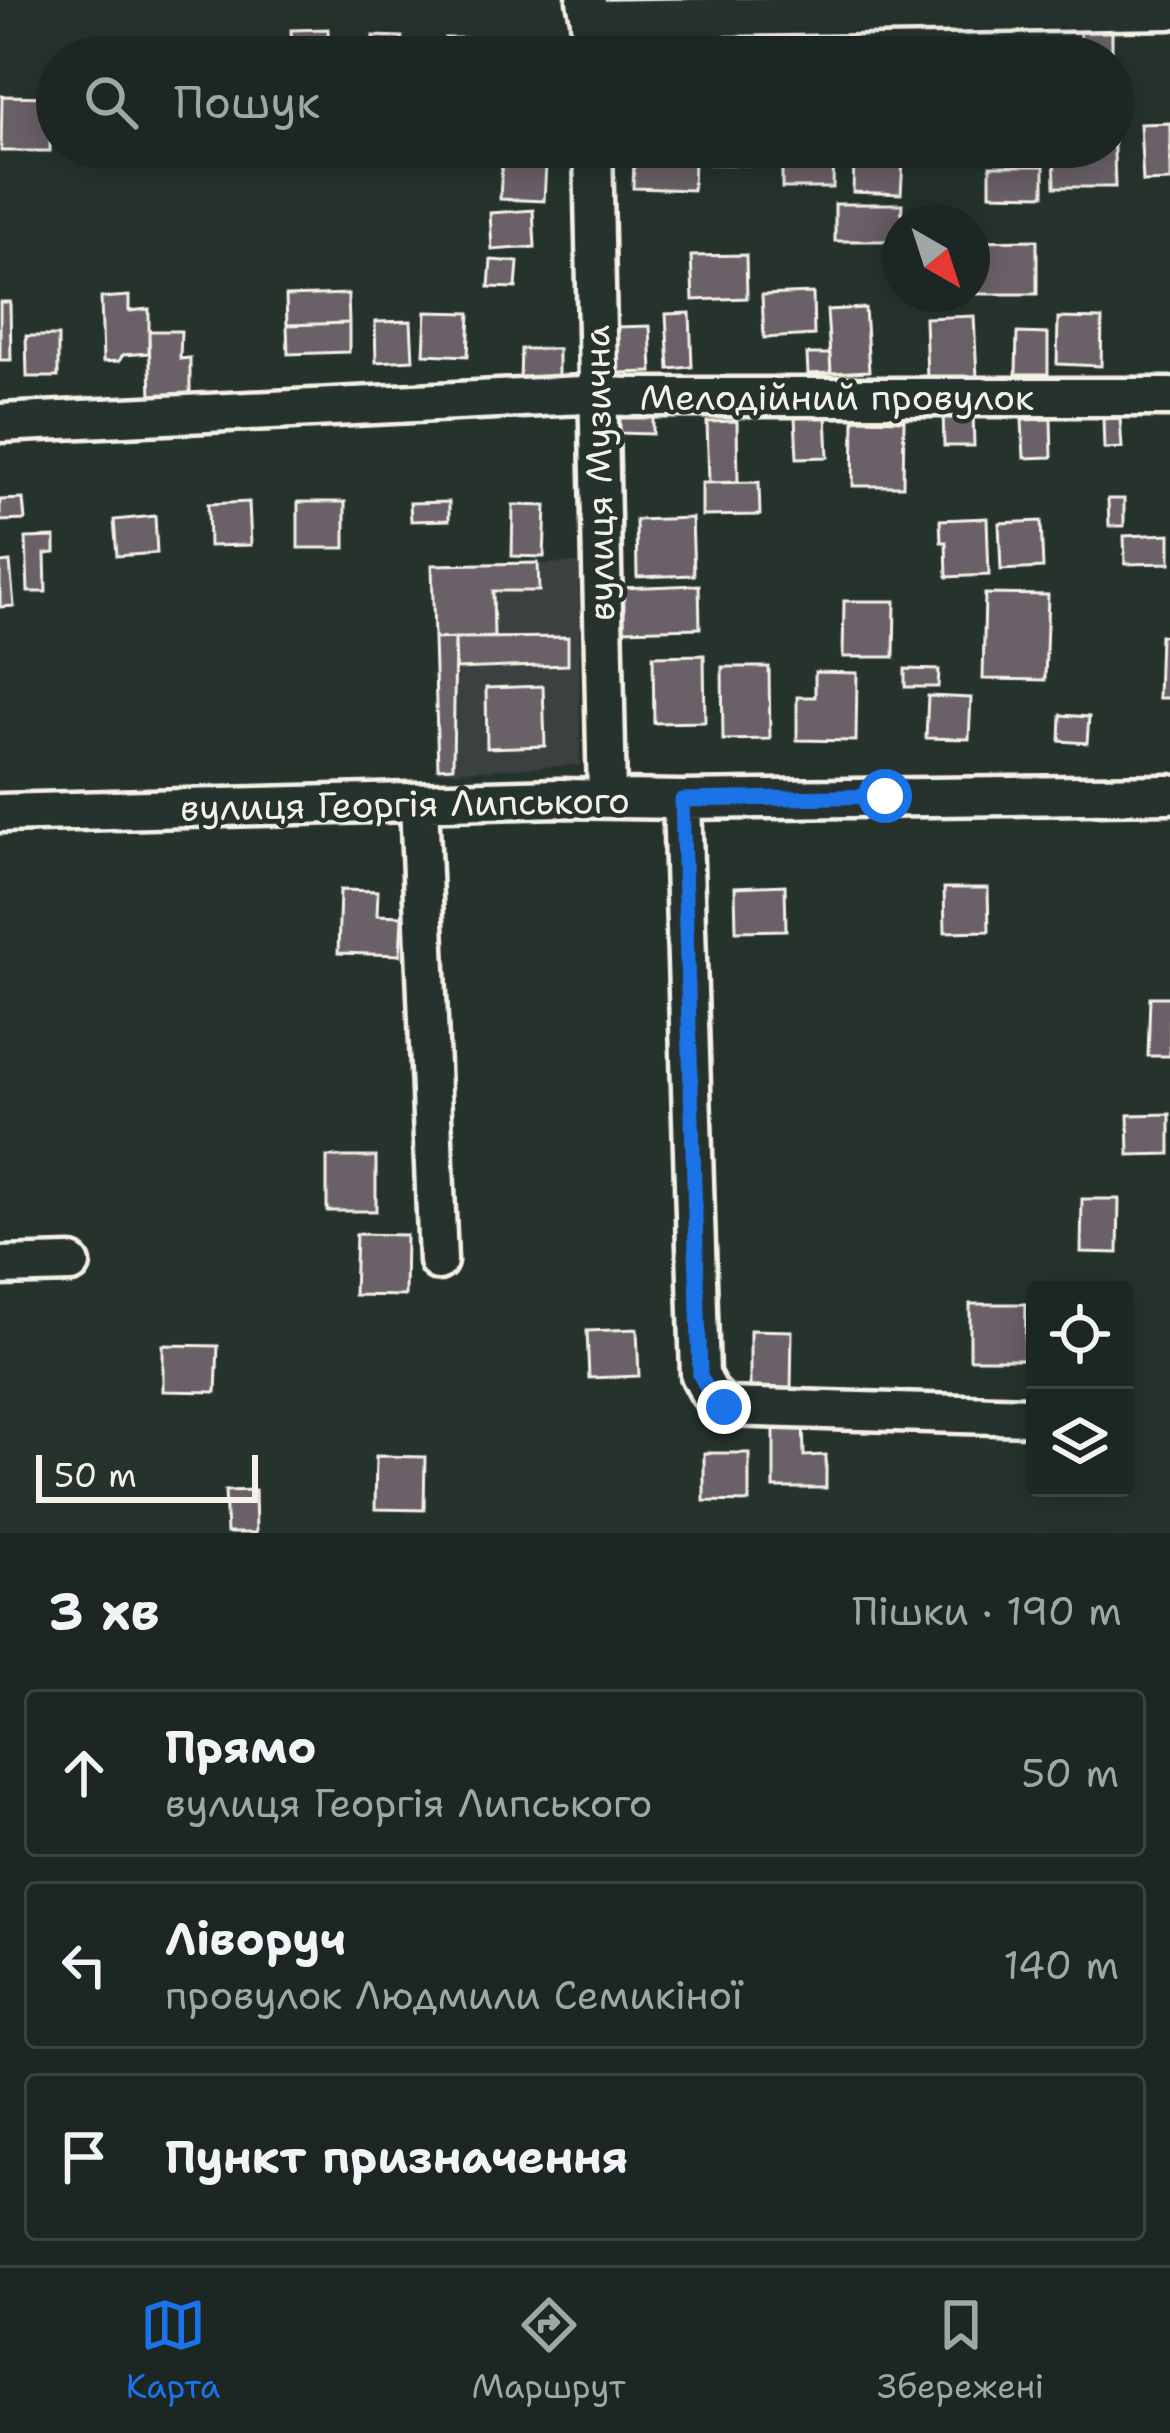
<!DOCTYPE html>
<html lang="uk">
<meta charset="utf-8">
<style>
:root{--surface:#1c2622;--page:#252e2a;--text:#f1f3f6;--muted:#a0a5a5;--line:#3a4340;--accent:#1a73e8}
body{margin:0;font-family:"Shantell Sans",sans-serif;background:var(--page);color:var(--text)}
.controls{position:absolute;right:36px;bottom:36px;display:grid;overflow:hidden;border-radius:12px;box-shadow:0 6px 30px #0003}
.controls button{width:108px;height:108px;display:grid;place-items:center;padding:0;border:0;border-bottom:3px solid var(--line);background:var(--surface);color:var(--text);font:60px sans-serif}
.compass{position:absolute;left:882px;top:204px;width:108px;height:108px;border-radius:50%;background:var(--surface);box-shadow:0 6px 30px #0003;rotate:141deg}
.scale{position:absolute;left:36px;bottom:30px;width:222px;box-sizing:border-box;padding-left:12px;border:6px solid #f4f1e8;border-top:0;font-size:33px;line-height:42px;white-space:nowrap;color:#f4f1e8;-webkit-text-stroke:9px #26332d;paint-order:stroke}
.stop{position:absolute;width:36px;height:36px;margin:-27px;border:9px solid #1a73e8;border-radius:50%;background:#fff}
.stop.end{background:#1a73e8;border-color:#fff;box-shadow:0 3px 12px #0008}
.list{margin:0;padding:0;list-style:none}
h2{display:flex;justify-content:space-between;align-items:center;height:156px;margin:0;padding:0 48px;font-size:51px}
h2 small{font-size:39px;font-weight:400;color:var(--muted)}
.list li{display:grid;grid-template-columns:78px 1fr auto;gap:36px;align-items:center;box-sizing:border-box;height:168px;margin:0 24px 24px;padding:0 24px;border:3px solid var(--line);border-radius:12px}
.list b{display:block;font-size:45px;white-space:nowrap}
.list p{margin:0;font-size:39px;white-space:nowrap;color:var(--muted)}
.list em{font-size:39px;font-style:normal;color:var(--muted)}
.icon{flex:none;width:66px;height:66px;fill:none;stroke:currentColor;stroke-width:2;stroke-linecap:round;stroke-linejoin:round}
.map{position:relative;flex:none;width:1170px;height:1533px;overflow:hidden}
.search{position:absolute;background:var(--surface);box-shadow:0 6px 30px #0003;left:36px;right:36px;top:36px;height:132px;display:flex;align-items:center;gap:30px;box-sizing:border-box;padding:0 42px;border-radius:66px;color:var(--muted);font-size:45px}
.sheet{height:732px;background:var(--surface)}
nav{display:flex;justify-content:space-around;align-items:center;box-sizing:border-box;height:168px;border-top:3px solid var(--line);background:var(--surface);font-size:33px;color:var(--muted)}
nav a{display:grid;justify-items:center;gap:6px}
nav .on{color:var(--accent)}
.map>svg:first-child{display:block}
.built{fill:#3a413f}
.building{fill:#6a6168;stroke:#f4f1e8;stroke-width:3}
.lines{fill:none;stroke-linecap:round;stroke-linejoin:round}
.minor-casing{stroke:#f4f1e8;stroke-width:45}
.minor{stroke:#26332d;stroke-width:36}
.route{stroke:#1a73e8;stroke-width:15}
.labels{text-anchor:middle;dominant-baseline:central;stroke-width:9;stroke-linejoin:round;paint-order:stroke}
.street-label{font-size:36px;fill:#f4f1e8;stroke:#26332d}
</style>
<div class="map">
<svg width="1170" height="1533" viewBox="0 0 1170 1533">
<rect width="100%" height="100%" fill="#26332d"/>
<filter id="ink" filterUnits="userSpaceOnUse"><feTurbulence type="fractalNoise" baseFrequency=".00833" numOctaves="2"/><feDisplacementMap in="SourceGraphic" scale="24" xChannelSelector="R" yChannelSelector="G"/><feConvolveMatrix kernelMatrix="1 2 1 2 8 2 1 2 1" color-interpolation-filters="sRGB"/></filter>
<g filter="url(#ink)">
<path class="built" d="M579 563 580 765 438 772 432 565Z"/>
<path class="building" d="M328 29 329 57H292L291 30Z
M1112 31V57H1080V32Z
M813 34H843V57H812Z
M373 36 402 37 401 57H373Z
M505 36H531V57H505Z
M658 37 690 38 689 57H657Z
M445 38H478V57H445Z
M109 40H141V57H109Z
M2 96 51 97 50 151H1Z
M1113 116 1115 187H1055L1054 147H1113Z
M1170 123V181L1143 182 1140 124Z
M503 147H547L544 201 500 199Z
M709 147H749V165L709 164Z
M782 147H834L833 188H782Z
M634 158 694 160 693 190 633 188Z
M854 160 903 162 901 194 853 192Z
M990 166H1044V195L990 194Z
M835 204H902L900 241H835Z
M533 210 535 247 492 250 490 213Z
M1037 240V294H973V241Z
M746 255 747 298 693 300 691 256Z
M491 260 518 262 516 288 489 287Z
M813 293 814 335 764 338 762 295Z
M348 294 349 323 287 325 286 296Z
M129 296V311L149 309V353L123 355 119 361 103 362 101 298Z
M0 302H10L11 360H0Z
M865 308 869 371 831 373 827 310Z
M426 312 470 313 468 356 424 354Z
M690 313 692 367 669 369 666 314Z
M974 316 977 377 927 379 925 318Z
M1058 318 1102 319 1101 366 1057 364Z
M411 321 413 360 376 362 375 322Z
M349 323V352L288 354 287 325Z
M650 326 652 372 617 373 615 327Z
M149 331H181L180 359 190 358V397L151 400Z
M1017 333 1048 334V374H1016Z
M26 336H58V377H27Z
M521 349H558V380H520Z
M807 354H830L831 373 808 374Z
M619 409 653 410V434L618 433Z
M973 410 974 446H944L943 411Z
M826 415 828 457 797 458 795 417Z
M1120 418 1122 448 1104 449 1103 419Z
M854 419 904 420 903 486H853Z
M1051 419 1052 457 1024 458 1022 420Z
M737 421 738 482 709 483 707 422Z
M759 482 760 515 702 516V483Z
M23 499 25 520 0 521V500Z
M1108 499H1124V526H1109Z
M249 502 251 545 209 546 208 504Z
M298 502H345V548H298Z
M449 502V520L411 521 410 503Z
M513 505 546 506 544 557 512 556Z
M155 516 157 553 117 556 114 520Z
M692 518 694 575 637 577 636 520Z
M987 518 989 575 947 577 946 542H941L940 520Z
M1041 521 1043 568 1001 570 999 523Z
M1170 534V563L1125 564 1124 536Z
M55 537V553L45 554 46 592H28L26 538Z
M10 562 14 606 0 607V563Z
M538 563 539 591H493L494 637 434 639 432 565Z
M699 585 700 628 621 630 620 588Z
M985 594 1048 595 1045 680 983 679Z
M844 601H895L894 657H843Z
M1160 635 1170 636V698H1158Z
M568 637V665L456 669 455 638Z
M455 638 453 767 438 768 434 639Z
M704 655 705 722 654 723 653 656Z
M722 667H769L770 739 723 740Z
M905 669 939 670 938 687H905Z
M815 672 857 673 856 741 797 740V697H815Z
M543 686 545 746 487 748 486 688Z
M928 696 971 698 969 739 926 738Z
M1061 715 1089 717 1087 743 1060 741Z
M785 885 786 930 736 931 735 887Z
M944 888H988L989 931 945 932Z
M340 890 378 891 377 915 402 916 400 955 338 953Z
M1150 997H1170V1056H1148Z
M1170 1114V1154L1129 1155 1128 1115Z
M327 1157H376V1211H327Z
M1082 1199H1119L1118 1253 1081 1252Z
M356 1234 406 1235 405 1296 354 1295Z
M970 1304H1026L1025 1359H970Z
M637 1329 639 1376 589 1378 587 1331Z
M750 1330 792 1331 791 1390H750Z
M163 1345 218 1346 216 1392 163 1391Z
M774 1420H803L804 1456 826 1455V1488H774Z
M704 1453H749V1502L704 1501Z
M376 1456 425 1457 424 1510 375 1509Z
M255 1490 256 1533H227L225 1491Z"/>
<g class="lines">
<g class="minor-casing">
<path id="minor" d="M586 0 590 19 591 57
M590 19 1170 10
M593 147 607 798
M0 423 582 395 628 397H1170
M682 800 700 1375 709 1392 724 1407 1030 1416
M419 802 438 1261
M0 813 559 798 682 800 1170 794
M0 1266 71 1264"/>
</g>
<use href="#minor" class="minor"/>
</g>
</g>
<g class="lines" filter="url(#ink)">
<path class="route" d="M724 1407 709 1392 700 1375 682 800 885 796"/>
</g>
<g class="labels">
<g class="street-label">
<text x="837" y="397">Мелодійний провулок</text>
<text transform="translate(599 473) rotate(-91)">вулиця Музична</text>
<text transform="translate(405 804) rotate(-1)">вулиця Георгія Липського</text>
</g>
</g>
</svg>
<div class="controls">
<button><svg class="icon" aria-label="locate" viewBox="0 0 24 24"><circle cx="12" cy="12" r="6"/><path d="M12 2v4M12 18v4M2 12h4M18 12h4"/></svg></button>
<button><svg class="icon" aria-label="layers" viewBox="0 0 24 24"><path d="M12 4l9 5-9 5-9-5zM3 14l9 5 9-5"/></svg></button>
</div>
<svg class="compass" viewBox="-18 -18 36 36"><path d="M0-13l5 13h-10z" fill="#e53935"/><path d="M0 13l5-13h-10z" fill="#a0a5a5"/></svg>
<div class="scale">50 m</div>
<div class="stop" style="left:885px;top:796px"></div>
<div class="stop end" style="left:724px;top:1407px"></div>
<div class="search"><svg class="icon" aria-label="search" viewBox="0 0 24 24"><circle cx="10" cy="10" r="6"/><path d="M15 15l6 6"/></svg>Пошук</div>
</div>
<section class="sheet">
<h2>3 хв<small>Пішки · 190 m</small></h2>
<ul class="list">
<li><svg class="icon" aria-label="ahead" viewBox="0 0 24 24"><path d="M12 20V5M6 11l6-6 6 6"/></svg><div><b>Прямо</b><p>вулиця Георгія Липського</p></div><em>50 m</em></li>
<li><svg class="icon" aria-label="left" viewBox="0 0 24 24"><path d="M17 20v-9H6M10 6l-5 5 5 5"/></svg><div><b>Ліворуч</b><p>провулок Людмили Семикіної</p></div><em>140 m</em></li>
<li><svg class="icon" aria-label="arrive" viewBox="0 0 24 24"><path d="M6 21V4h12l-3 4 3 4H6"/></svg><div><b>Пункт призначення</b></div></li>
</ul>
</section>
<nav>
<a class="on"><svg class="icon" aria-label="map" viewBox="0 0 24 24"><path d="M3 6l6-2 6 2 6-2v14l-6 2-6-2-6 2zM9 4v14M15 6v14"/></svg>Карта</a>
<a><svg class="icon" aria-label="directions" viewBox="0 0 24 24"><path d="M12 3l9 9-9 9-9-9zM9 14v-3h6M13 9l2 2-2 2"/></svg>Маршрут</a>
<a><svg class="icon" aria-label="saved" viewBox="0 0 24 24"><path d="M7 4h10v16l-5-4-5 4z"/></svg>Збережені</a>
</nav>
